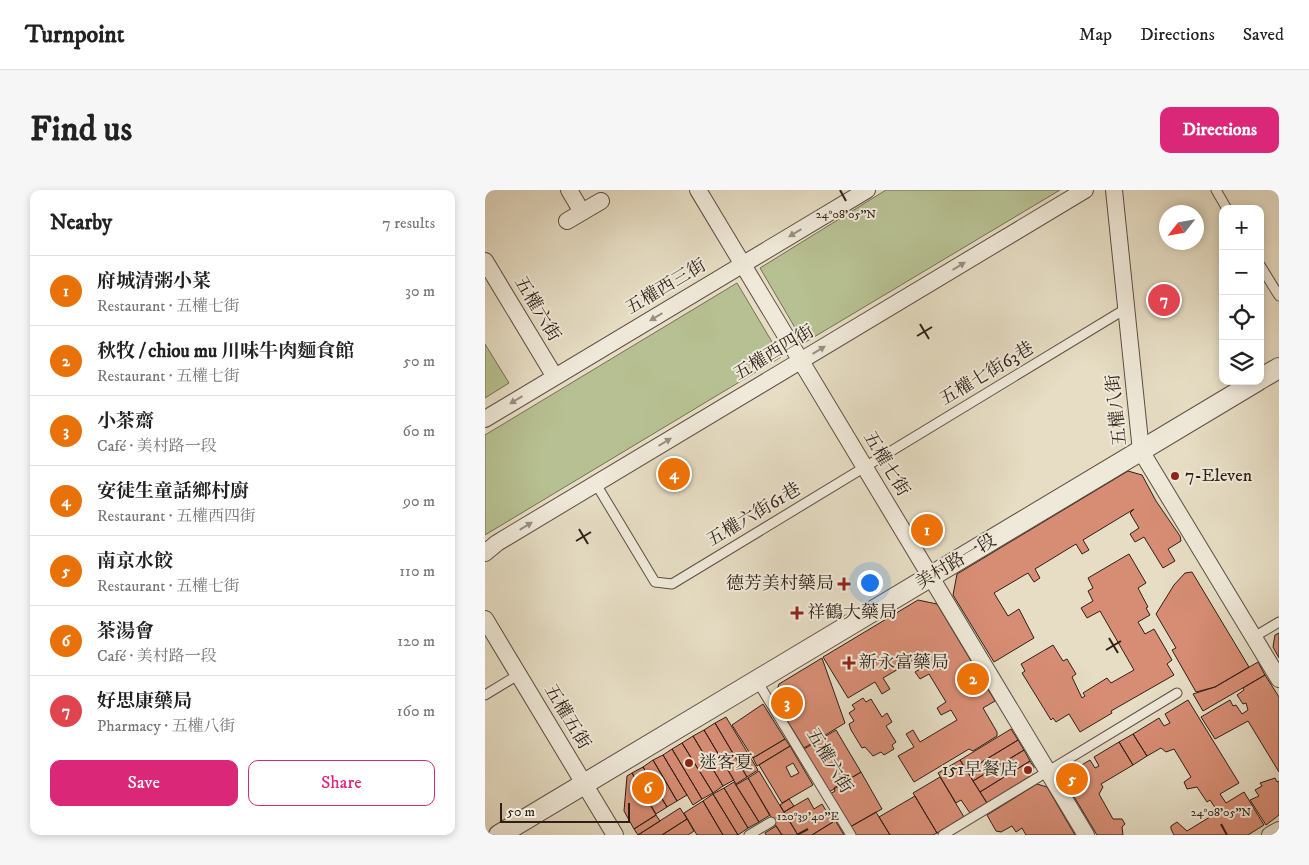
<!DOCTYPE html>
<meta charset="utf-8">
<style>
:root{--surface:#fff;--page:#f6f6f6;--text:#222;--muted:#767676;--line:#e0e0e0;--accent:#db2777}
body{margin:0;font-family:"IM FELL DW Pica","Noto Serif TC",serif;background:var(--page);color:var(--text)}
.controls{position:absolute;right:15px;top:15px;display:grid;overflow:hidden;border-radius:10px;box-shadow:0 2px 8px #0003}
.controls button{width:45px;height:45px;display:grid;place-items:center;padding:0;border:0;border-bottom:1px solid var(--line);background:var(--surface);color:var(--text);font:25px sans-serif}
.compass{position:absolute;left:674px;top:15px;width:45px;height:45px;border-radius:50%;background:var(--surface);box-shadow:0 2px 8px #0003;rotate:239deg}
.scale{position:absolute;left:15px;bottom:12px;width:130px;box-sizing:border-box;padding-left:5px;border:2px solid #2f1f16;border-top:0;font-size:14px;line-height:18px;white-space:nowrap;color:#2f1f16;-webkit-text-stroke:4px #efe9d9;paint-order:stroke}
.you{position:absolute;left:384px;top:392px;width:18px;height:18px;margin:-12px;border:4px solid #fff;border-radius:50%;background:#1a73e8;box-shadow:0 0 0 8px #1a73e833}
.badge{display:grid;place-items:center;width:32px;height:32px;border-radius:50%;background:var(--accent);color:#fff;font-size:16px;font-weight:700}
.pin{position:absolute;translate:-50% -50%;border:2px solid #fff;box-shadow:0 1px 5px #0006}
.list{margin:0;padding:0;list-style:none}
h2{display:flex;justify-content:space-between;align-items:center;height:65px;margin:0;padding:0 20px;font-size:21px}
h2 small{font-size:16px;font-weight:400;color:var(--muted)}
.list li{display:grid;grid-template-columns:32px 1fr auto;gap:15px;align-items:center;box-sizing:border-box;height:70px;padding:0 20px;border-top:1px solid var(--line)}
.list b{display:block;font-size:19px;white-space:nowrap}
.list p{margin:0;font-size:16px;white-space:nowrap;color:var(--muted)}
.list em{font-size:16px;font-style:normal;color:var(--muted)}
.actions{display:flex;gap:10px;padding:15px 20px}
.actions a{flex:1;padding:11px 0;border:1px solid var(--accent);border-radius:10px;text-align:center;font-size:18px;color:var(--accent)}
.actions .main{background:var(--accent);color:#fff}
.icon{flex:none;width:28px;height:28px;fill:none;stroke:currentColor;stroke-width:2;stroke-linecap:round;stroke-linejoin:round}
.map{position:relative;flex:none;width:794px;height:645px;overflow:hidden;border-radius:10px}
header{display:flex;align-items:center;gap:30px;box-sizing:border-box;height:70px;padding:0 25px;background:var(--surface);border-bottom:1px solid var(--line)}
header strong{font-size:24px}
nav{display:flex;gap:28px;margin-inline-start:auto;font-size:18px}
.intro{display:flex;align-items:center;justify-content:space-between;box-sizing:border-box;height:120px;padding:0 30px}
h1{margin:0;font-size:35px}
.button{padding:12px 22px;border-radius:10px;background:var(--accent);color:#fff;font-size:18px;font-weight:700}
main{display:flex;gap:30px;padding:0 30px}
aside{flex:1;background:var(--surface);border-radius:10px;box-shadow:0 2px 8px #0003}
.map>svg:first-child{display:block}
.green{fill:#b7c092;stroke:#737054}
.building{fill:#d78d74;stroke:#2f1f16;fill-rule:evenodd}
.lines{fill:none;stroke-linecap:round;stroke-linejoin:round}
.service-casing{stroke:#5d4e42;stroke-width:11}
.minor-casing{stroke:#5d4e42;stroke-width:18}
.tertiary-casing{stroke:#5d4e42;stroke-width:22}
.service{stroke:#efe9d9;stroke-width:9}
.minor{stroke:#efe9d9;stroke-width:16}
.tertiary{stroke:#efe9d9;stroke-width:20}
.oneway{fill:#998e81}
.ticks{fill:none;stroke:#2f1f16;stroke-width:2}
.poi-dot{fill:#8f2418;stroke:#efe9d9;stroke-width:2}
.labels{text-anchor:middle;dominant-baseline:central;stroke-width:4;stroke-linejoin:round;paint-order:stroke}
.street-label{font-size:18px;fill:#2f1f16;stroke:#efe9d9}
.poi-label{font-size:18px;fill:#2f1f16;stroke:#efe9d9;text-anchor:start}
.ticks-label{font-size:12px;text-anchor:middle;fill:#2f1f16;stroke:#efe9d9;stroke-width:4;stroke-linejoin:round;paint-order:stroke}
</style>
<header>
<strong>Turnpoint</strong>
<nav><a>Map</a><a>Directions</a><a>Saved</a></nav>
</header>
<div class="intro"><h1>Find us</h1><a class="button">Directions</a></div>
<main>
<aside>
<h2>Nearby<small>7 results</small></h2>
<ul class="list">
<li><span class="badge" style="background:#e8710a">1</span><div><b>府城清粥小菜</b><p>Restaurant · 五權七街</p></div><em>30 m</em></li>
<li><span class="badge" style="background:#e8710a">2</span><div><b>秋牧 / chiou mu 川味牛肉麵食館</b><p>Restaurant · 五權七街</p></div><em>50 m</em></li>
<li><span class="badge" style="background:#e8710a">3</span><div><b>小茶齋</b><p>Café · 美村路一段</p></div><em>60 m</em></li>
<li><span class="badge" style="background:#e8710a">4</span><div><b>安徒生童話鄉村廚</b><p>Restaurant · 五權西四街</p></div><em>90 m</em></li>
<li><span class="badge" style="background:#e8710a">5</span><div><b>南京水餃</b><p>Restaurant · 五權七街</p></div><em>110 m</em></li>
<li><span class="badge" style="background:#e8710a">6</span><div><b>茶湯會</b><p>Café · 美村路一段</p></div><em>120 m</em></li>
<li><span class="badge" style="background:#e0444e">7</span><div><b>好思康藥局</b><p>Pharmacy · 五權八街</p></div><em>160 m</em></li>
</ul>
<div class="actions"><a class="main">Save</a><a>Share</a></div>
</aside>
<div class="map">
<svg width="794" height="645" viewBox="0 0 794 645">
<rect width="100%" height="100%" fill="#e6ddc4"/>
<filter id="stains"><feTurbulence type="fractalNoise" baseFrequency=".004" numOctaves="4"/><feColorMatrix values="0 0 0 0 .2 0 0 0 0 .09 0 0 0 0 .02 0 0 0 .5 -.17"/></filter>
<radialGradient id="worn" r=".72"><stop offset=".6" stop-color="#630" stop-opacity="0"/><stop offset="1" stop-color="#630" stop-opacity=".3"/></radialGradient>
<path class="green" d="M401 0H575L319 153 275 78Z
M252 93 296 167 0 345V245Z
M0 154 24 193 0 208Z"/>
<path class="building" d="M643 281 657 285 671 311 695 346 696 351 683 359 690 371 678 378 659 347 650 352 645 344 654 338 645 323 649 319 598 350 604 360 597 364 591 354 550 379 555 388 549 392 543 383 509 403 523 426 534 419 549 448 509 472 468 405 472 384Z
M644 364 661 393 653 398 663 417 661 418 665 425 653 432 660 444 669 439 687 470 682 474 689 485 626 521 627 523 595 542 584 524 571 532 568 528 566 530 537 483 540 481 536 474 568 455 578 471 582 469 591 484 587 487 597 508 600 506 598 503 622 488 626 493 649 480 615 421 602 428 596 418 608 411 603 401 608 398 603 388Z
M707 382 764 477 730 497 711 502 687 460 691 458 671 424 689 395 700 383Z
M433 410 452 414 510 511 498 518 512 542V546L488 561 484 559 429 592 413 566 429 557 421 544 428 540 435 552 472 530 466 520 456 525 452 518 461 512 444 484 435 489 430 482 440 476 434 467 398 488 405 499 397 504 390 492 363 508 338 467Z
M794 443V468L788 457 790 445Z
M337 468 360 533 319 558 289 509 294 494Z
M773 472 780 485 718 521 708 504 730 497Z
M780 485 794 507V582L763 531 730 549 716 527 745 510 748 516 751 515 757 524 763 520 761 513 758 514 752 505 759 500 758 498Z
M378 508 381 512 386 509 397 527 402 523 407 532 401 536 411 552 407 555 409 559 399 565 396 562 388 566 380 557 377 558 366 540 364 534 369 531 364 523 370 519 367 515Z
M703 510 754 593 735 604 741 613 759 602 779 635 763 645H689L686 639V636L692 632 702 641 733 622 725 610 722 612 712 597 702 599 699 592 706 587 689 559 681 562 676 558 662 566 648 544 674 528 679 536 685 533 680 524Z
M278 514 300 549 268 568 247 535Z
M241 527 273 580 262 587 230 533Z
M230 533 262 587 251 594 219 540Z
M526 539 533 550 482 581 475 570Z
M219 540 249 590 238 596 208 546Z
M351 540 376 582 344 602 319 559Z
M648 544 662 566 648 575 634 552Z
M208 546 238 596 228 603 197 553Z
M300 549 305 556 272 576 268 568Z
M533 550 539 560 488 591 482 581Z
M634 552 648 575 616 594 618 597 614 604 628 629H637L640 634 637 637 638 645H612L579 590 580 585 605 570 610 578 614 576 609 567Z
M197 553 228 603 217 609 187 559Z
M305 556 328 595 297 613 274 575ZM308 573 314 583 306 587 301 577Z
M187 559 217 609 208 615 178 565Z
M539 560 545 571 495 602 488 591Z
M178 565 202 605 192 611 168 570Z
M168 570 192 611 182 617 158 577Z
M475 570 502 613 485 623 476 610 471 613 453 583Z
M545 571 549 577 547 585 502 613 495 602Z
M158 577 182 617 171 624 147 583Z
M274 581 300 624 288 631 263 588Z
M376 582 397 619 365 637 345 604 350 601 349 598Z
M147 583 171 625 149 639 139 621 142 586Z
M455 587 479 627 452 643 428 603Z
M263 588 285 625 274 632 251 595Z
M790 588 792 592 794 591V625L781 635 765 610 774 606 770 600 777 596 775 593Z
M249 592 274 632 263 638 239 598Z
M552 594 562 597 590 645H541L537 638 531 642 527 636 516 642 511 641 502 625Z
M239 598 263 638 253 645 228 604Z
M228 604 253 645H238L218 611Z
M430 606 452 643 448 645H405L394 627Z
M323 608 329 619 337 614 348 632 327 645H313L299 622Z
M304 609 309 616 299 622 295 615Z
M218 611 238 645H212L199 623Z
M195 618 202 629 177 645H153Z
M391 622 405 645H370L365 637Z
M300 624 313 645H297L288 631Z
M171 625 175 631 153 645 149 639Z
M202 629 209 641 203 645H177Z
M350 630 359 645H327L348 632Z
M291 636 297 645H281L280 643Z"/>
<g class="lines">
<g class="service-casing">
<path id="service" d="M731 0 742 19
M775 75 794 106
M111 294 170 392 187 394 642 118
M769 447 794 432
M272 491 366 645
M0 505 33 485
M264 645 286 632
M458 645 692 503"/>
</g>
<g class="minor-casing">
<path id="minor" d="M84 0 97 22
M213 0 601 645
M629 0 656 261 794 489
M82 31 116 11
M0 71 70 187
M0 229 382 0
M0 363 12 353 600 0
M0 429 130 645
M785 645 794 640"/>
</g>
<g class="tertiary-casing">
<path id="tertiary" d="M775 189 794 178
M14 645 772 191"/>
</g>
<use href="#service" class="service"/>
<use href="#minor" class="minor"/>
<use href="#tertiary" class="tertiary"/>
</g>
<defs><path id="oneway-solid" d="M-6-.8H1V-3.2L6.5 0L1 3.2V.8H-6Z" transform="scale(1.25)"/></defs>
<g class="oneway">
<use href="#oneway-solid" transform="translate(310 43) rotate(149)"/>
<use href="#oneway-solid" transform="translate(474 76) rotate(-31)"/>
<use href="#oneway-solid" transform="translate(171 127) rotate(149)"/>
<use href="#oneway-solid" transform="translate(334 160) rotate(-31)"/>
<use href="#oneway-solid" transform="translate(31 210) rotate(149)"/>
<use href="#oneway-solid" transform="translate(180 252) rotate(-31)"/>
<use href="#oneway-solid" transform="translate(41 336) rotate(-31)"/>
</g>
<path class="ticks" d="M355 0 361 11M435 134 444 149M432 146 447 137M94 339 103 354M91 351 106 342M624 448 633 463M621 460 636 451M736 634 742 645M312 645 323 639"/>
<g class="poi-dot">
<circle cx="690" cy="286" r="5"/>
<path d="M356.5 386.5h5v5h5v5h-5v5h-5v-5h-5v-5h5z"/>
<path d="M309.5 415.5h5v5h5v5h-5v5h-5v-5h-5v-5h5z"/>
<path d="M361.5 465.5h5v5h5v5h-5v5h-5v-5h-5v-5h5z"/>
<circle cx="204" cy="573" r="5"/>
<circle cx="543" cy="580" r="5"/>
</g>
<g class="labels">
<g class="street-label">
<text transform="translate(181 97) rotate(-31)">五權西三街</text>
<text transform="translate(52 119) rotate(59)">五權六街</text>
<text transform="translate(289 163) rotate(-31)">五權西四街</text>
<text transform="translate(502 184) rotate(-31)">五權七街63巷</text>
<text transform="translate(632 220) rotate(-96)">五權八街</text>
<text transform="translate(401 274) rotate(59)">五權七街</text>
<text transform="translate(269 325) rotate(-31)">五權六街61巷</text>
<text transform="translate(471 372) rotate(-31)">美村路一段</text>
<text transform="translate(82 527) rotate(59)">五權五街</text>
<text transform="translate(344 571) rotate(59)">五權六街</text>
</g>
<g class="poi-label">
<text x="700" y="286">7-Eleven</text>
<text x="349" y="394" text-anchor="end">德芳美村藥局</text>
<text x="322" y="423">祥鶴大藥局</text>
<text x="374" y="473">新永富藥局</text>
<text x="214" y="573">迷客夏</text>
<text x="533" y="580" text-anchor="end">151早餐店</text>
</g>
</g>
<g class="ticks-label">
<text x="361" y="28">24°08'05"N</text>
<text x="736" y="626">24°08'05"N</text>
<text x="323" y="630">120°39'40"E</text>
</g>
<rect width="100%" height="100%" filter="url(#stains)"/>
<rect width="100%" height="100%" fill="url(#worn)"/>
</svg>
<div class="controls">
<button>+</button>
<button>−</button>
<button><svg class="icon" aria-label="locate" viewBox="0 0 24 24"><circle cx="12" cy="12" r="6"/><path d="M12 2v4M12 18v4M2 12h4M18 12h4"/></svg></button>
<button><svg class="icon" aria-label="layers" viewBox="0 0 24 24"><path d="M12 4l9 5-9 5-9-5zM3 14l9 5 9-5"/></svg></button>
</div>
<svg class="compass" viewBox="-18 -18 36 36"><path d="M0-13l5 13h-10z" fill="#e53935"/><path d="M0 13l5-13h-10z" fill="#767676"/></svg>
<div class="scale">50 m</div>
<div class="you"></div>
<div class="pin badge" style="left:442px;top:340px;background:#e8710a">1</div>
<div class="pin badge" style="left:488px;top:489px;background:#e8710a">2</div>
<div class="pin badge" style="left:302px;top:513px;background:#e8710a">3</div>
<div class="pin badge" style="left:189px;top:284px;background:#e8710a">4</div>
<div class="pin badge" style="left:587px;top:589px;background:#e8710a">5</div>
<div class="pin badge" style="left:163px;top:598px;background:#e8710a">6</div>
<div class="pin badge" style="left:679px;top:110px;background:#e0444e">7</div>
</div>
</main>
